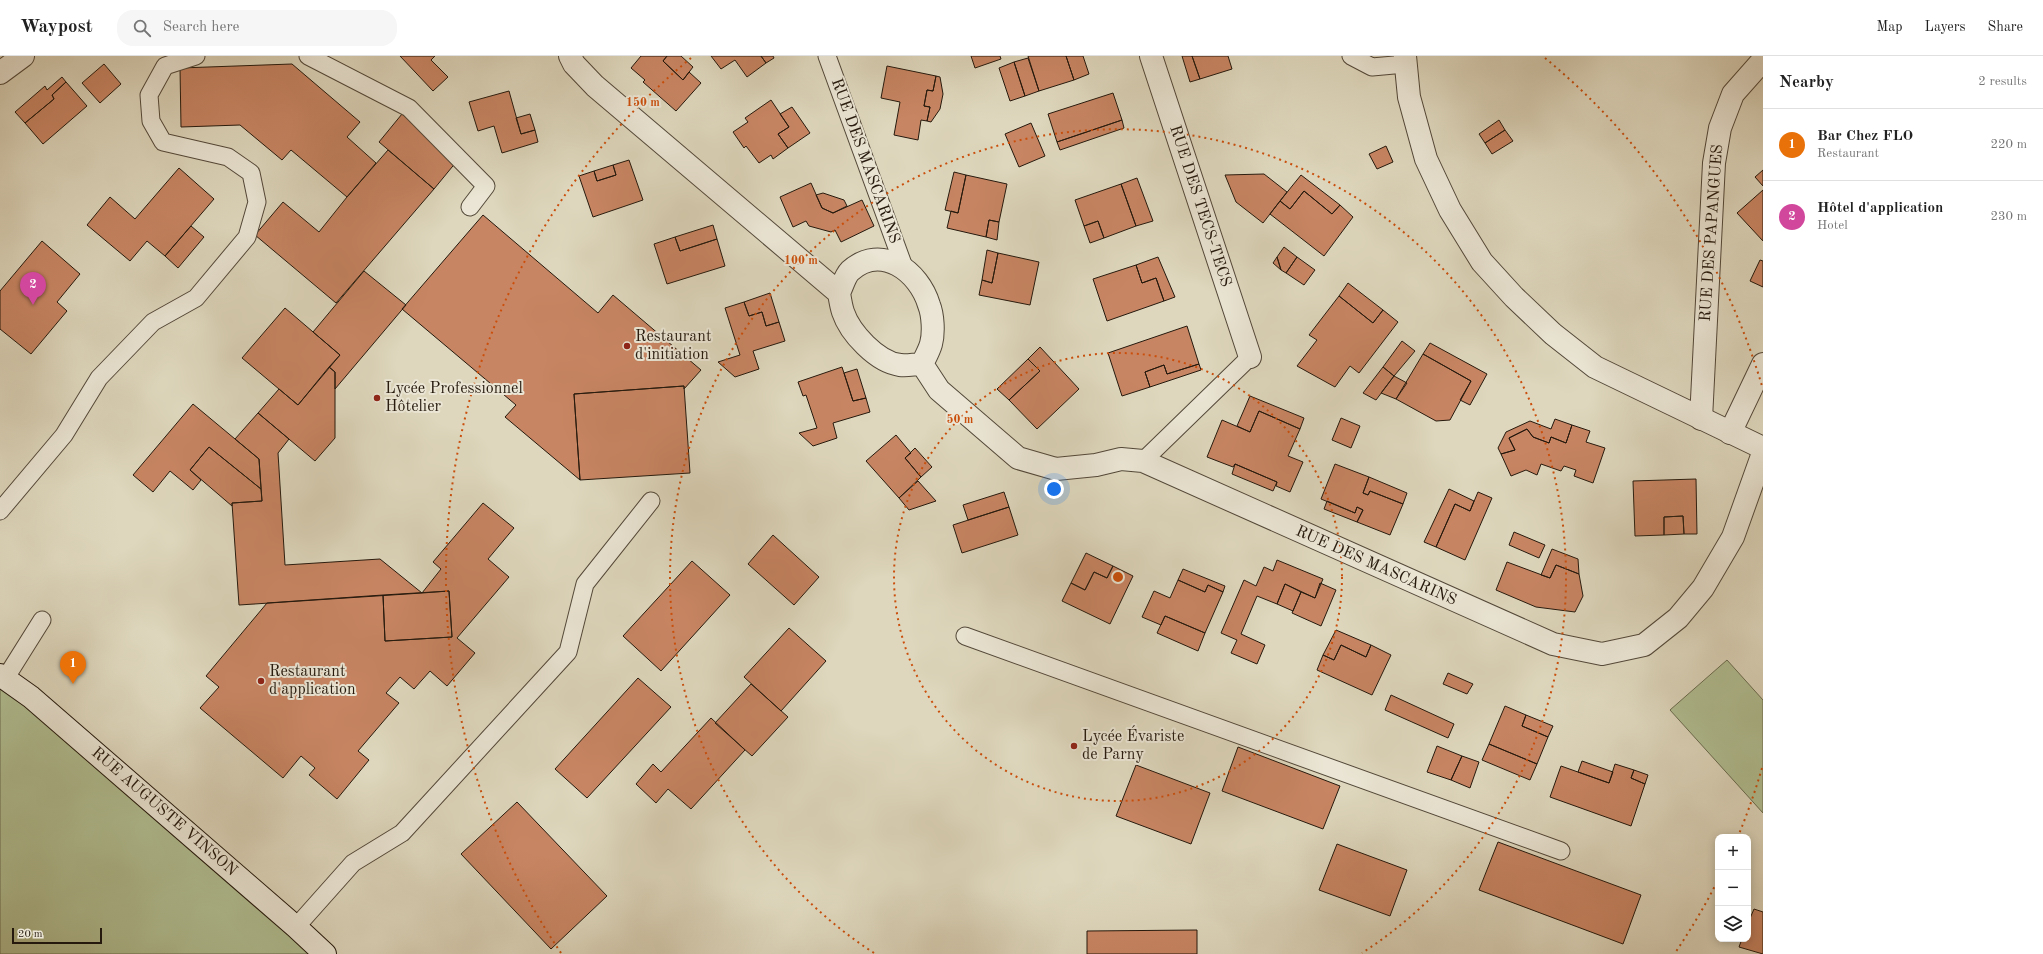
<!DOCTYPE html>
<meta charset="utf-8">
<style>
:root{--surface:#fff;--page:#f6f6f6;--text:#222;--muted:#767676;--line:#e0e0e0;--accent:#db2777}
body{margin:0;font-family:"Old Standard TT",serif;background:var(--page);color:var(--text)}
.controls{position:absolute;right:12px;bottom:12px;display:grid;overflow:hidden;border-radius:8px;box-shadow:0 2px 10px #0003}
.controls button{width:36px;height:36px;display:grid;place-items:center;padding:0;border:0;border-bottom:1px solid var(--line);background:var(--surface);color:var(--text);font:20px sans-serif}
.scale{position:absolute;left:12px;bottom:10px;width:90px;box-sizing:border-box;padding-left:4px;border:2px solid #25190d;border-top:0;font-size:11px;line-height:14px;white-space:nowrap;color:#25190d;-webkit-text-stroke:3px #eae5d4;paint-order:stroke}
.you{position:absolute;left:1054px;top:433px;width:14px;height:14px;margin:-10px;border:3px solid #fff;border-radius:50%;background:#1a73e8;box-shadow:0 0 0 6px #1a73e833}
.badge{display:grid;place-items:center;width:26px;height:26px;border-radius:50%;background:var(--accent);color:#fff;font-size:13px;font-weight:700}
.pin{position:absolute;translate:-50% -33px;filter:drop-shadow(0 1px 2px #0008)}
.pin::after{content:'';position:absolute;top:21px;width:14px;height:12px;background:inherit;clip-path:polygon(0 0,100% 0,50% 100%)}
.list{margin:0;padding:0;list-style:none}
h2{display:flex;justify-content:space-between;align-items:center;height:52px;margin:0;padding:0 16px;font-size:17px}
h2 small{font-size:13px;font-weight:400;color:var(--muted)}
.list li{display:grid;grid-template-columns:26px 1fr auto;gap:12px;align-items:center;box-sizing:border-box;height:72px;padding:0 16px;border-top:1px solid var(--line)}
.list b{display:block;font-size:15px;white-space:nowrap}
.list p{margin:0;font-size:13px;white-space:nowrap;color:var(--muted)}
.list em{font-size:13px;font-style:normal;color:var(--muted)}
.icon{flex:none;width:22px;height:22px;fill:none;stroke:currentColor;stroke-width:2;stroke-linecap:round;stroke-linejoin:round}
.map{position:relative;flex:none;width:1763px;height:898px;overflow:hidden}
header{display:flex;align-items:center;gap:24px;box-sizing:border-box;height:56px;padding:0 20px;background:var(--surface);border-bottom:1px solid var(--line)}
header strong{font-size:19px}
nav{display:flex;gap:22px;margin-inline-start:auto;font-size:14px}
.search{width:280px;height:36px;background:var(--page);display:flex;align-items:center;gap:10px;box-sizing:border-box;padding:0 14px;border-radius:16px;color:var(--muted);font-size:15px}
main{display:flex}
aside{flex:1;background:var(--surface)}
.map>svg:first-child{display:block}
.green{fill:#b0be92;stroke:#6a6c50}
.building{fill:#c88563;stroke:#25190d}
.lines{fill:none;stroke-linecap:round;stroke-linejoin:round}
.service-casing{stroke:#534839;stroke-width:19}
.minor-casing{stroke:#534839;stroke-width:24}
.tertiary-casing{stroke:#534839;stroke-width:24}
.secondary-casing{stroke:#25190d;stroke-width:24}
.service{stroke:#eae5d4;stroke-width:17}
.minor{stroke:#eae5d4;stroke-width:22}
.tertiary{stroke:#eae5d4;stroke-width:22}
.secondary{stroke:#eae5d4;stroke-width:22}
.ring{fill:none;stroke:#cb4f0c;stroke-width:2;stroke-dasharray:2 4}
.poi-dot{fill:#8f2418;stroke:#eae5d4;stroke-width:1.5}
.labels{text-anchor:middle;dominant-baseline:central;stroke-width:4;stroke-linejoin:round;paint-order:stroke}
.street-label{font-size:16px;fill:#25190d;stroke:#eae5d4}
.poi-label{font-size:16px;fill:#25190d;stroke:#eae5d4;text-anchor:start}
.centre{fill:#cb4f0c;stroke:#eae5d4;stroke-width:2}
.ring-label{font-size:12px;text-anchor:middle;font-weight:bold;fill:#cb4f0c;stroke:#eae5d4;stroke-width:4;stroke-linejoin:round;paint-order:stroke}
</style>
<header>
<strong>Waypost</strong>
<div class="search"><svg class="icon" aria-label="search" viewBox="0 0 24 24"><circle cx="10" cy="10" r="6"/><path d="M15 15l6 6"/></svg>Search here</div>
<nav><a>Map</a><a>Layers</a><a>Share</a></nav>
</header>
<main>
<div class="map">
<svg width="1763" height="898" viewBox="0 0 1763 898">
<rect width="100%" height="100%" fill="#ded7bd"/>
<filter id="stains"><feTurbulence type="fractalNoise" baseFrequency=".005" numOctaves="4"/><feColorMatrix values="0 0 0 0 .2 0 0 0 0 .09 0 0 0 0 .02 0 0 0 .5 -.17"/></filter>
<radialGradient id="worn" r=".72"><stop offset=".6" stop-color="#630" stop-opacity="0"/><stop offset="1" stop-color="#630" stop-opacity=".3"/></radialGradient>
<path class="green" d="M1727 604 1763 644V757L1670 654Z
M0 619 325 898H0Z"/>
<path class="building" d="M400 0H435L431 4 448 21 433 35Z
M641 0H667L663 5 683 24 689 16 701 27 676 55 643 26 645 24 631 12Z
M667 0H681L693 11 683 24 663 5Z
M711 0H761L766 7 747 21 735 4 721 13Z
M761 0H773L774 2 766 7Z
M971 0H1000L1001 3 975 12Z
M1028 0H1066L1074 24 1039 35Z
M1066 0H1083L1089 18 1074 24Z
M1182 0H1192L1200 23 1190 26Z
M1192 0H1228L1232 13 1200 23Z
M1028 2 1039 35 1025 40 1014 6Z
M1014 6 1025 40 1010 45 999 12Z
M104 8 121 28 100 47 82 27Z
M292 8 360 66 347 81 376 107 347 141 291 94 282 104 240 69 181 71 180 12Z
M887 10 936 20 933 35 927 34 924 50 930 51 927 65 921 64 918 84 894 79 900 46 881 42Z
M936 20 940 21 943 38 940 53 931 66 927 65 930 51 924 50 927 34 933 35Z
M62 21 66 26 52 39 54 43 25 67 15 56 45 30 47 34Z
M66 26 87 50 43 88 25 67 54 43 52 39Z
M509 35 521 78 535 74 538 86 502 97 494 70 478 75 469 46Z
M1113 37 1122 64 1057 86 1048 58Z
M771 44 789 71 778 78 788 92 773 103 771 99 759 107 746 90 744 92 733 76 748 66 745 62Z
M792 51 810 77 788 92 778 78 789 71 780 58Z
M402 58 457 105 434 133 379 86Z
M530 58 535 74 521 78 516 62Z
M1122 64 1124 72 1060 94 1057 86Z
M1499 64 1505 74 1485 87 1479 78Z
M1031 67 1045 100 1019 111 1005 78Z
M1505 74 1513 85 1492 98 1485 87Z
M1386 90 1393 106 1377 113 1369 98Z
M388 94 434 133 336 247 255 179 283 146 319 176 347 141Z
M629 104 643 144 593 161 579 120 594 115 597 125 616 119 613 109Z
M613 109 616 119 597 125 594 115Z
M179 112 214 143 165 200 147 185 130 205 87 169 110 141 135 163Z
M1763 114V130L1755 121Z
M954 116 966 119 958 157 945 154Z
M1264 118 1287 136 1263 167 1236 146 1225 119Z
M966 119 1007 128 999 166 989 164 986 181 947 172 951 155 958 157Z
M1301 119 1340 149 1332 158 1304 135 1290 153 1280 145Z
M1137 122 1153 165 1136 170 1121 128Z
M811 127 822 152 833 157 862 144 874 170 841 186 835 174 831 176 809 170 806 165 793 171 780 141Z
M1121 128 1136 170 1104 182 1098 165 1084 170 1075 144Z
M1763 134V185L1737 157Z
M1304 135 1332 158 1340 149 1353 161 1324 200 1270 158 1280 145 1290 153Z
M823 137 844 144 847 150 833 157 822 152 816 139Z
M483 159 598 257 613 239 701 314 684 333V330L574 338 580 424 505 361 516 349 402 253Z
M989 164 999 166 997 184 986 181Z
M1098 165 1104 182 1090 187 1084 170Z
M713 169 717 183 680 195 675 181Z
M191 170 204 181 178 212 165 200Z
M675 181 680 195 717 183 725 210 667 228 654 188Z
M42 185 80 218 57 246 67 255 31 298 0 273V235Z
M1284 191 1297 201 1286 217 1281 214 1277 201Z
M987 194 998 197 992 227 982 224Z
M998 197 1039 206 1030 249 979 239 982 224 992 227Z
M1158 201 1175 241 1164 245 1156 222 1142 227 1136 209Z
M1277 201 1281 214 1273 207Z
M1297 201 1315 214 1304 229 1286 217Z
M1760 204 1763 205V231L1750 225Z
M1136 209 1142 227 1156 222 1164 245 1107 265 1093 223Z
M364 215 406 249 335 333V316L329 311 340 299 313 276Z
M1348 227 1383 254 1373 267 1339 240Z
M770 237 779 266 766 270 762 256 749 260 744 246Z
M1339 240 1373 267 1383 254 1398 266 1359 317 1350 310 1335 331 1297 310 1317 284 1309 279Z
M744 246 749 260 762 256 766 270 779 266 785 285 753 295 759 313 735 321 718 306 740 299 725 252Z
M285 252 340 299 298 349 242 302Z
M1187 270 1199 308 1167 318 1164 309 1145 316 1150 331 1122 340 1108 297Z
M1402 285 1415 295 1394 320 1383 311Z
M1430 287 1487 318 1470 349 1460 344 1471 325 1423 298Z
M1040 291 1079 333 1037 373 1009 344 1040 315 1028 303Z
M1423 298 1471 325 1450 364 1436 365 1396 343Z
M1028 303 1040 315 1009 344 997 333Z
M1199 308 1201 314 1150 331 1145 316 1164 309 1167 318Z
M329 311 335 316V382L315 405 258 357 279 333 298 349Z
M842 311 853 345 866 342 870 356 833 367 837 382 813 390 799 377 817 372 806 339 803 340 798 326Z
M1383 311 1394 320 1376 344 1363 337Z
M857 313 866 342 853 345 844 317Z
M1394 320 1407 327 1396 343 1381 337Z
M684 330 690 417 580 424 574 338Z
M1250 340 1304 362 1300 373 1259 355 1250 376 1237 370Z
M193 348 259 403 261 433 209 391 190 414 201 424 193 434 170 415 153 436 133 419Z
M1259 355 1300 373 1288 400 1303 406 1290 436 1276 430 1277 426 1235 408 1233 411 1207 401 1222 364 1250 376Z
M258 357 289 383 278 397 285 509 380 503 422 537 239 549 232 447 262 445 259 403 235 383Z
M1341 362 1360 370 1351 392 1332 384Z
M1555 363 1572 369 1566 387 1551 381 1549 387 1533 381 1527 373 1509 382 1515 394 1501 398 1498 392 1506 376 1530 365 1551 373Z
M1572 369 1590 375 1586 386 1605 392 1593 427 1574 420 1576 414 1564 410 1561 415 1541 408 1537 419 1526 414 1511 420 1501 398 1515 394 1509 382 1527 373 1533 381 1549 387 1551 381 1566 387Z
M896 379 911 397 905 402 921 421 899 442 866 405Z
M209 391 261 433 262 445 232 447V450L190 414Z
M915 392 932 411 921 421 905 402Z
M1235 408 1277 426 1273 435 1232 418Z
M1335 408 1369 421 1363 437 1368 439 1370 435 1403 448 1390 479 1357 466 1363 454 1357 451 1355 457 1321 443Z
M1369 421 1407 437 1403 448 1370 435 1368 439 1363 437Z
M1696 423 1697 478H1684L1683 460 1664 461V479L1635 480 1633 425Z
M918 425 936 445 909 454 899 442Z
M1449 433 1474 445 1470 455 1455 448 1436 491 1424 486Z
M1004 436 1009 451 968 464 963 449Z
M1478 436 1492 442 1465 504 1436 491 1455 448 1470 455Z
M1327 445 1355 457 1357 451 1363 454 1357 466 1324 453Z
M483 447 514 472 488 503 509 521 457 582 475 597 447 630 430 615 414 633 400 621 386 637 399 647 358 695 369 704 337 743 309 719 315 712 301 700 283 722 200 652 219 631 206 620 267 547 383 539 385 585 452 581 449 535 422 537 441 513 433 506Z
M1009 451 1018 479 962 497 953 469Z
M1683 460 1684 478 1664 479V461Z
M1514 476 1545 489 1539 502 1509 489Z
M773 479 819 521 794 549 748 508Z
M1552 493 1578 503 1579 518 1556 509 1550 522 1541 519Z
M1086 497 1113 510 1107 522 1094 516 1085 534 1071 527Z
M1277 504 1323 523 1315 542 1285 528 1277 548 1257 540 1241 578 1265 589 1257 608 1231 597 1237 584 1221 577 1244 524 1256 530 1264 511 1273 515Z
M692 505 730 539 661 615 623 580Z
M1507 506 1550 522 1556 509 1579 518 1583 540 1575 556 1536 551 1496 534Z
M1113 510 1133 520 1110 568 1062 545 1071 527 1085 534 1094 516 1107 522Z
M1183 513 1225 530 1223 536 1208 529 1205 536 1178 524Z
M1178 524 1205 536 1208 529 1223 536 1205 577 1165 560 1161 569 1142 561 1154 535 1170 542Z
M1320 527 1336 534 1321 570 1292 557 1301 536 1315 542Z
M1285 528 1301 536 1293 555 1277 548Z
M449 535 452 581 385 585 383 539Z
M1165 560 1205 577 1198 595 1157 577Z
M789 572 826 605 781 655 744 621Z
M1336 574 1371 589 1366 601 1341 589 1334 604 1323 599Z
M1341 589 1366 601 1371 589 1391 599 1372 639 1317 614 1323 599 1334 604Z
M1448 617 1473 628 1467 638 1443 628Z
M638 622 671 651 587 742 555 713Z
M751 628 788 661 752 700 715 667Z
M1391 639 1454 668 1448 682 1385 654Z
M1505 650 1526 659 1522 670 1548 681 1537 708 1489 688Z
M1526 659 1553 670 1548 681 1522 670Z
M711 662 745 694 691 753 668 733 656 747 636 728 653 708 661 716Z
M1489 688 1537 708 1530 724 1482 704Z
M1437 690 1462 700 1451 724 1427 716Z
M1238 691 1340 730 1323 773 1222 735Z
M1462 700 1479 706 1470 732 1451 724Z
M1582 705 1613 716 1609 727 1578 716Z
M1615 708 1634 714 1631 722 1645 728 1631 770 1550 741 1561 710 1609 727Z
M1136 709 1210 737 1191 788 1116 760Z
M1634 714 1648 719 1645 728 1631 722Z
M517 746 607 840 551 893 461 798Z
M1498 786 1641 839 1623 888 1479 834Z
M1337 788 1407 814 1390 860 1319 834Z
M1754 853 1763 856V898L1739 891 1742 883H1748V867Z
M1197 874V898H1087V875Z"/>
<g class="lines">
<g class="service-casing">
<path id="service" d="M308 0 409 52 486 130 470 151
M827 0 904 211
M1351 0 1372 11 1405 8
M1143 405 1250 301
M0 455 64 379 99 322 153 266 196 242 247 181 257 146 251 117 228 101 163 86 151 65 149 39 165 10 196 0
M965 580 1561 795
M5 623 42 564
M296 871 353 807 402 777 568 596 585 528 651 445"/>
</g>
<g class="minor-casing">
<path id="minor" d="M570 0 574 8 595 30 839 237C840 243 841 250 843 256 850 277 877 306 900 309 907 310 915 308 922 308L939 334 1018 402 1056 413 1096 409 1121 403 1143 405 1553 588 1602 598 1644 589 1678 562 1703 532 1733 481 1763 397
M1151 0 1250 301
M0 17 23 0
M839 237C842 231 845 220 850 215 881 187 919 215 929 249 933 259 934 277 931 288 929 295 925 302 922 308
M1701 363 1714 107 1720 72 1733 38 1763 4
M1730 377 1763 308"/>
</g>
<g class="tertiary-casing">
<path id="tertiary" d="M1405 0 1409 41 1426 103 1450 154 1482 206 1514 241 1553 278 1595 311 1763 392"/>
</g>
<g class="secondary-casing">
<path id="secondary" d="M0 619 31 641 296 871 325 898"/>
</g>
<use href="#service" class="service"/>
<use href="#minor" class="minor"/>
<use href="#tertiary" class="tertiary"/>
<use href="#secondary" class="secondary"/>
</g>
<g class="ring">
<circle cx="1118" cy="521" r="224"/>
<path d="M874 897A448 448 0 1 1 1362 897"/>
<path d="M1762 712A672 672 0 0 1 1739 778M1717 826A672 672 0 0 1 1675 897M561 897A672 672 0 0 1 691 2M1545 2A672 672 0 0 1 1762 330"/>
</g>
<g class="poi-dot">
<circle cx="627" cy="290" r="4"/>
<circle cx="377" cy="342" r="4"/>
<circle cx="261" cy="625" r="4"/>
<circle cx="1074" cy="690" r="4"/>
</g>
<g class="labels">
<g class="street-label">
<text transform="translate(865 105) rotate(70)">RUE DES MASCARINS</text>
<text transform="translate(1200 150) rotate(72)">RUE DES TECS-TECS</text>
<text transform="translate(1712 177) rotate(-86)">RUE DES PAPANGUES</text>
<text transform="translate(1376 510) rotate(24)">RUE DES MASCARINS</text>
<text transform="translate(164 756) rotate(41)">RUE AUGUSTE VINSON</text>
</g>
<g class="poi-label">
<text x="635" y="281">Restaurant<tspan x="635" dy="18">d'initiation</tspan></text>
<text x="385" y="333">Lycée Professionnel<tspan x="385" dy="18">Hôtelier</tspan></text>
<text x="269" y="616">Restaurant<tspan x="269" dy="18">d'application</tspan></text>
<text x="1082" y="681">Lycée Évariste<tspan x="1082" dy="18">de Parny</tspan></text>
</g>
</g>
<circle cx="1118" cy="521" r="6" class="centre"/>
<g class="ring-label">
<text x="643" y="50">150 m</text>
<text x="801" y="208">100 m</text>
<text x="960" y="367">50 m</text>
</g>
<rect width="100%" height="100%" filter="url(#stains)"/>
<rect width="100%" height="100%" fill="url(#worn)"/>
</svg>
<div class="controls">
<button>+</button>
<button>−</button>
<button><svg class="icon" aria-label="layers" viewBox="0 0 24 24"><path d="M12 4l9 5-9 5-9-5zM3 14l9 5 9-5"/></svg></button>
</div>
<div class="scale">20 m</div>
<div class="you"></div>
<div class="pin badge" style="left:73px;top:628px;background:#e8710a">1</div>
<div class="pin badge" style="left:33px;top:249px;background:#d1479c">2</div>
</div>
<aside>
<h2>Nearby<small>2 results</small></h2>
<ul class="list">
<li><span class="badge" style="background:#e8710a">1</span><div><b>Bar Chez FLO</b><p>Restaurant</p></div><em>220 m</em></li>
<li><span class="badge" style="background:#d1479c">2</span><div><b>Hôtel d'application</b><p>Hotel</p></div><em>230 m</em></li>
</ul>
</aside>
</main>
